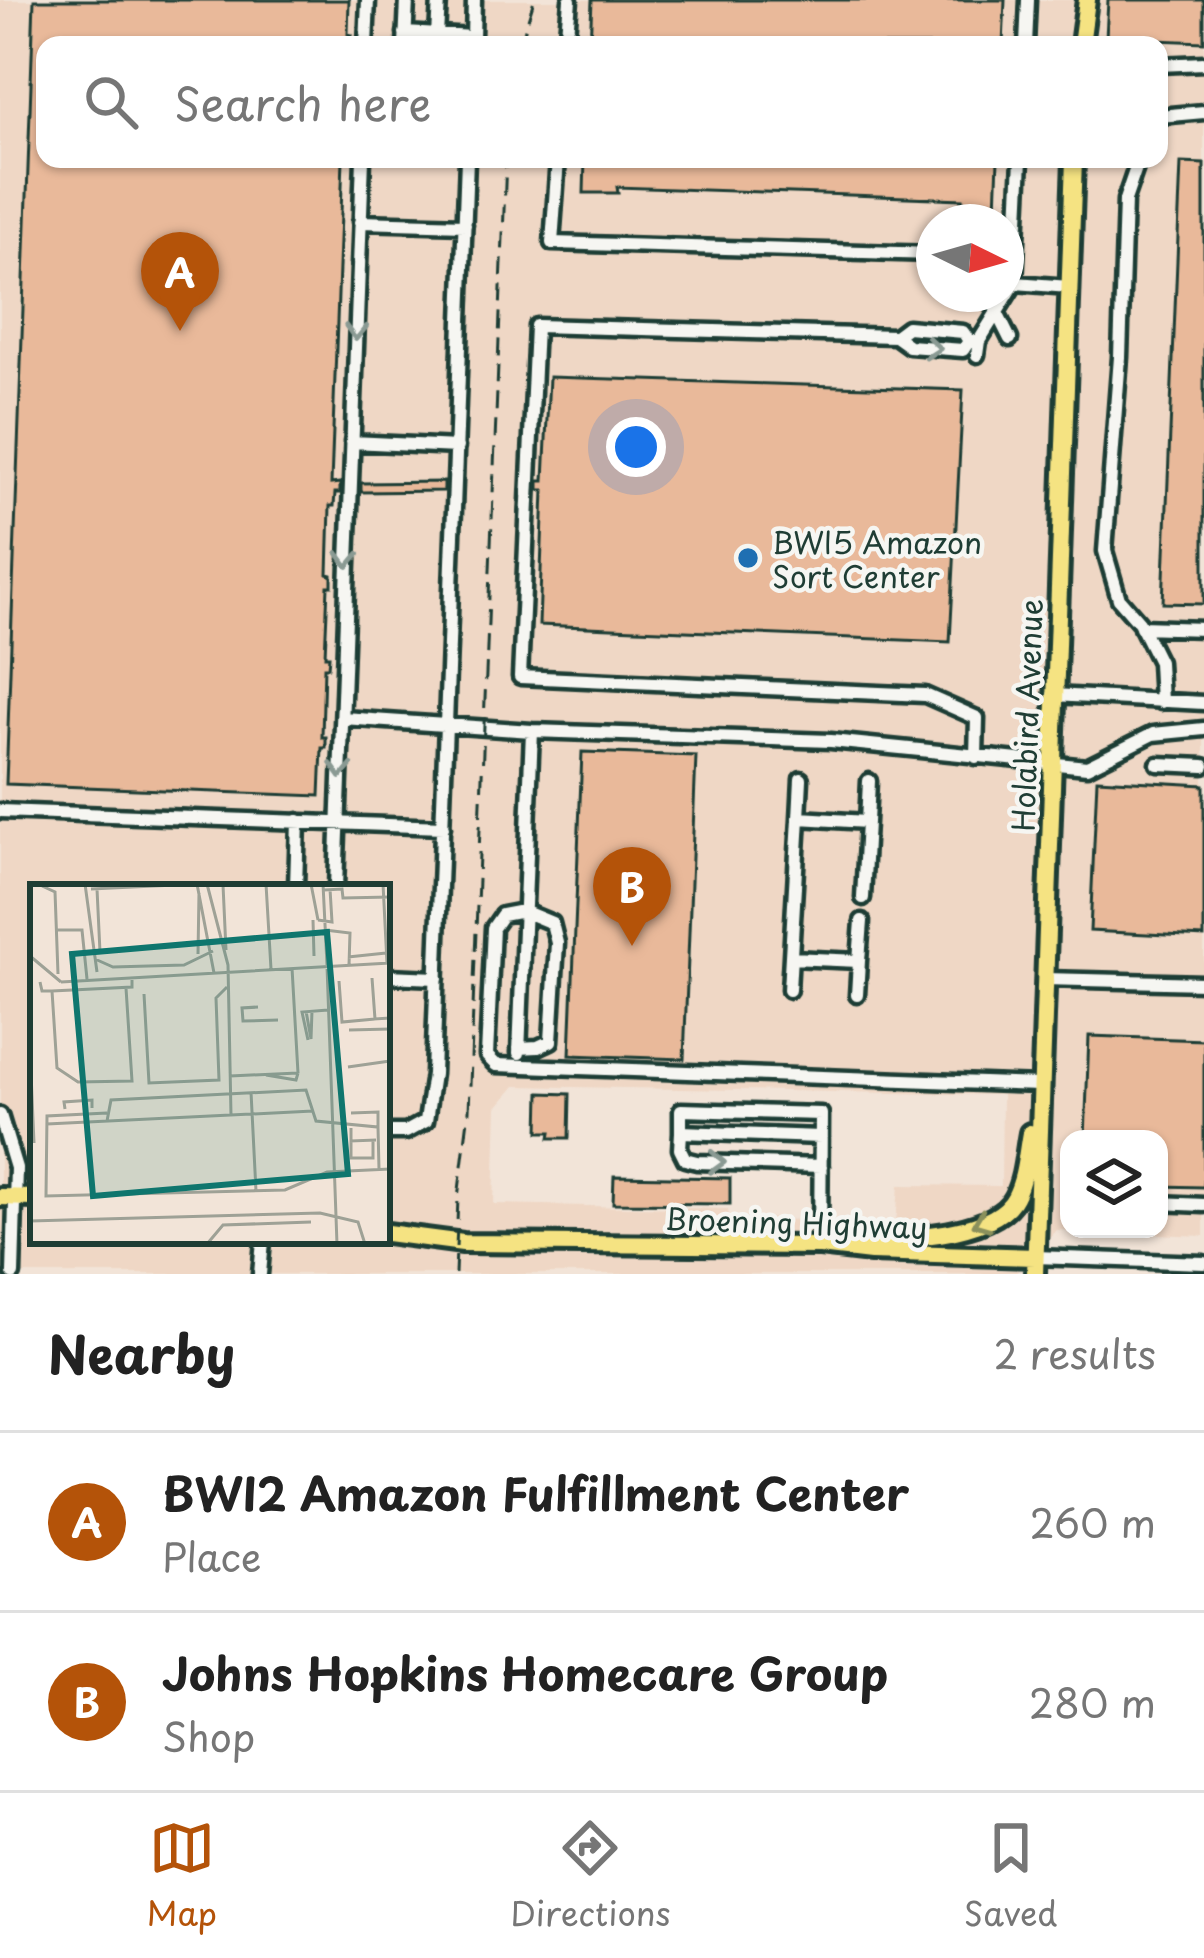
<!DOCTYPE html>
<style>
:root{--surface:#fff;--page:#f2f2f2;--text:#222;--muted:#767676;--line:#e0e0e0;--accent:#b45309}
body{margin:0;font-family:"Playpen Sans",sans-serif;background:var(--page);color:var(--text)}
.controls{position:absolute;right:36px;bottom:36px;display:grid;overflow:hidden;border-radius:24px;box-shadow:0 3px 9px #0004}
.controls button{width:108px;height:108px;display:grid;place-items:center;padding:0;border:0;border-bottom:3px solid var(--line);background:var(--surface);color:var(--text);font:60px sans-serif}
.compass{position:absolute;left:916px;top:204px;width:108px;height:108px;border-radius:50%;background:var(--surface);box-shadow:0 3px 9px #0004;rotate:95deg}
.you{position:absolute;left:636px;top:447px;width:42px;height:42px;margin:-30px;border:9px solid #fff;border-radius:50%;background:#1a73e8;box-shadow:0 0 0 18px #1a73e833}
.badge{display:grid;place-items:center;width:78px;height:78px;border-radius:50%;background:var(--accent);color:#fff;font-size:39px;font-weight:700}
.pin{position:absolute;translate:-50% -99px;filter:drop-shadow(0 3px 6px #0008)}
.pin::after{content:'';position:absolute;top:63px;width:42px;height:36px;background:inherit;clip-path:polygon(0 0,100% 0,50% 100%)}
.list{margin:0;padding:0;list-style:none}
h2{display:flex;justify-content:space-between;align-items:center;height:156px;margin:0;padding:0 48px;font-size:51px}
h2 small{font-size:39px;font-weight:400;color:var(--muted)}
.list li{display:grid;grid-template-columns:78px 1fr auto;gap:36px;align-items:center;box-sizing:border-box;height:180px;padding:0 48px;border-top:3px solid var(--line)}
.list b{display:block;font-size:45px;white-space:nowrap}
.list p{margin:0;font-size:39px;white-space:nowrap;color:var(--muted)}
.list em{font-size:39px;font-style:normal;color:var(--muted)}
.icon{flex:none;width:66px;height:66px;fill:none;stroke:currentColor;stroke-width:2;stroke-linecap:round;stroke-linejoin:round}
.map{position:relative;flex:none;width:1204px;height:1274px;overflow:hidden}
.search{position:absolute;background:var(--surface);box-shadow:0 3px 9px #0004;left:36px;right:36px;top:36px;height:132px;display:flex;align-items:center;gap:30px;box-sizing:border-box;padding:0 42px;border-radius:24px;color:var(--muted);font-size:45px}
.sheet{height:516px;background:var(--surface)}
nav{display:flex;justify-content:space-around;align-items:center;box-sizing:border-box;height:168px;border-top:3px solid var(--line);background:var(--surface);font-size:33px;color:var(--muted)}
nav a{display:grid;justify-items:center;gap:6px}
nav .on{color:var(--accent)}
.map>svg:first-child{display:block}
.built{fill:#efd7c5;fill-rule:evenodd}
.building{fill:#e9b99a;stroke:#1f3d34;stroke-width:3}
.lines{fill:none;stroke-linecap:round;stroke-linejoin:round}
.minor-casing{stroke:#1f3d34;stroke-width:21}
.major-casing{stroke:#1f3d34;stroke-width:26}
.minor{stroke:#f6f6f2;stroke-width:12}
.major{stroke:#f5e382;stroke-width:16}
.rail{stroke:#1f3d34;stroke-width:3;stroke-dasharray:18 9;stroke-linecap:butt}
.oneway{stroke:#8a9a93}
.oneway2{stroke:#8a905b}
.poi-dot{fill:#1f6fb2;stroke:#f6f6f2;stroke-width:4.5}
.labels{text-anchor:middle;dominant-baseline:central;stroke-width:9;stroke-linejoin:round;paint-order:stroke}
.poi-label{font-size:30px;fill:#1f3d34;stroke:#f6f6f2;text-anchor:start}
.street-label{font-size:30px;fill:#1f3d34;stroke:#f6f6f2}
.inset-road{fill:none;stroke:#9ea196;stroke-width:3}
.view{fill:#0f766e;fill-opacity:0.15;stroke:#0f766e;stroke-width:6}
.inset-edge{fill:none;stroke:#1f3d34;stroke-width:6}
</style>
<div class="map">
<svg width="1204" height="1274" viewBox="0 0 1204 1274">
<rect width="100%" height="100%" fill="#f2e4d8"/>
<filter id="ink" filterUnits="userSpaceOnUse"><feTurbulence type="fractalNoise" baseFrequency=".00833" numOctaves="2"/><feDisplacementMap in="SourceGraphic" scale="24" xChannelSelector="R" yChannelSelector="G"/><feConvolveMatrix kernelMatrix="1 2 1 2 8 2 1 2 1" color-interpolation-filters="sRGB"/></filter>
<g filter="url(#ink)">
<path class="built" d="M0 0H1204V1236L1057 1230 1015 1274H0ZM45 45H1159V159H45ZM934 222H1006V294H934ZM33 887H387V1241H33ZM515 1086 1002 1095 1001 1186 899 1185 896 1224 729 1217 728 1209 494 1204 497 1107ZM1069 1139H1159V1229H1069Z"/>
<path class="building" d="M34 0H349L348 34 352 35V45H45V159H343L331 484 340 483V493H335L334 506H330L328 574 332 575V586H328L325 656H329L328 667H324L322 737H326V748H322L320 796 6 784Z
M592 0H1005L1003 45H590Z
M1108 0H1204V42L1106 38Z
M585 159H998L996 209 963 207V199L617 187 618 193H584Z
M1181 163 1204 164V604L1163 603Z
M549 377 963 390 950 642 539 625 544 490H539V481H544Z
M444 482V491L361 492V483Z
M582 752 696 756 684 1059 570 1055Z
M1097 779 1204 785V937L1090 931Z
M1089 1036 1204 1040V1187L1159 1186V1139H1085Z
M540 1093 570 1094 569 1138H550L551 1132H539Z
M614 1176 730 1178V1204L613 1203Z"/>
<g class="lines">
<g class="minor-casing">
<path id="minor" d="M405 33 473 37 474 0
M437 35 439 0
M366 45 368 0
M405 45 407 0
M566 45 570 0
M1026 45 1028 0
M1159 65 1204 63
M1159 116 1204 112
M558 159 552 243 934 254
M1021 159 1015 283 1070 287
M1139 159 1125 200 1120 357 1105 551 1119 599 1139 622 1159 662 1161 702
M360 222 465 225
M996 311 1010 339
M895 336 909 346 963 350 969 341
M977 355 979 341 1015 283
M352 442 457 447
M1141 627 1204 629
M1053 695 1204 703
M343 718 532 731 831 741 1087 767 1153 734 1204 729
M976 757 977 718 925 695 520 677 536 326 895 336 907 327 963 332 969 341H979
M1158 764 1204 766
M0 811 443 827
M799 818 801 779
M867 822 869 781
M296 887 298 821
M336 887 363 159
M791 958 859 961 862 921
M387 976 437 978
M1044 979 1204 983
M789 990 799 818 867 822 863 898
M857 995 859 961
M519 1048 538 1047 551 1041 557 943 552 923 523 911 502 915 493 928 487 1056 496 1065 1040 1085
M519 1053 532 731
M0 1115 16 1168 13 1274
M387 1132H406L426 1121 433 1074 467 159
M681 1132V1110L821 1114 820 1246
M821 1166 697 1162 685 1159 680 1149 681 1132 821 1137
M1159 1203 1204 1205
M1035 1257 1204 1263
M260 1274 263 1241"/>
</g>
<g class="major-casing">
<path id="major" d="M1081 45 1087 0
M0 1197 33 1198
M387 1233 463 1243 820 1246 871 1252 1035 1257
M849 1242C892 1238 994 1239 1015 1197 1025 1178 1026 1154 1030 1133
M1035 1274 1074 159"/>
</g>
<use href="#minor" class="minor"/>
<use href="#major" class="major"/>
<path class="rail" d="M520 45 534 0
M455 1274 458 1198 469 1111 506 159"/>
</g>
<defs><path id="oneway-chevron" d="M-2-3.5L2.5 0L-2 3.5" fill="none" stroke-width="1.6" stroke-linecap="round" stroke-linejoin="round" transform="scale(3)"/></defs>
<g class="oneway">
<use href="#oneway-chevron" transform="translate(356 332) rotate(92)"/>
<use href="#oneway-chevron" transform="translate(933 348) rotate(5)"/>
<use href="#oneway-chevron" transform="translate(348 559) rotate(92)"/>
<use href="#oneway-chevron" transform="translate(341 770) rotate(92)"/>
<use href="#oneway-chevron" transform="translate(717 1162) rotate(2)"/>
</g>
<use class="oneway2" href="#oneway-chevron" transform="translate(981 1222) rotate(159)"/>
</g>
<circle class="poi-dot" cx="748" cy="558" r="12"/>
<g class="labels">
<g class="poi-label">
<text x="772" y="541">BWI5 Amazon<tspan x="772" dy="34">Sort Center</tspan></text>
</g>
<g class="street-label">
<text transform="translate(1026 715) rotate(-88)">Holabird Avenue</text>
<text transform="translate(796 1222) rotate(2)">Broening Highway</text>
</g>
</g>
<g transform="translate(30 884)">
<rect width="360" height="360" fill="#f2e4d8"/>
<path class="inset-road" d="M55 0 67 88M167 0 184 89M177 0 198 81 201 231M236 0 241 85M281 0 288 36M293 0 297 81M353 0 357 79M12 2 25 8 28 90M61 5 166 0M67 5 70 68M294 6 312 5 313 14 360 13M283 36 284 72M288 36 302 38 300 5M27 46H52L57 95M295 46 320 49 319 81M196 66 193 1 207 0M168 70 169 9M0 72 31 98M318 73 356 69M65 75 83 83 154 81 183 67M297 82 307 360M262 84 268 189M342 94 345 135 360 134M309 97 312 138 345 135M10 98 12 107H22L102 103V96M31 98 360 79M22 107 27 184 48 198 102 197 96 104M114 110 119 199 189 196 186 114 197 103M228 123 212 124 213 137 248 136M276 127 281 155 282 127M319 146 360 145M278 156 272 128 298 126M0 166 4 259M318 183 360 177M236 191 266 196 268 189M200 192 268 189M221 208 226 307M35 225 34 218 62 216V224M77 229 17 232 16 312 255 306 297 288 360 285M77 237 81 216 276 206 286 237 348 243V228L321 229M17 240 283 227M348 243 349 285M321 244V257L346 256M321 257V274H343V256M0 337 290 329 328 338 335 360M177 360 193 341 281 338"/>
<path class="view" d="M297 48 318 290 63 312 42 70Z"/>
<rect width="360" height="360" class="inset-edge"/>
</g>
</svg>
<div class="controls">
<button><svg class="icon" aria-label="layers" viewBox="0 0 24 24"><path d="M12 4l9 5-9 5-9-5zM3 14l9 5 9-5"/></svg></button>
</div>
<svg class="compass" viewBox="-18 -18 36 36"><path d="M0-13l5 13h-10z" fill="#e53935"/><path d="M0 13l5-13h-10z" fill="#767676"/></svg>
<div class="you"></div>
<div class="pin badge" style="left:180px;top:331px">A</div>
<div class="pin badge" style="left:632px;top:946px">B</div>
<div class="search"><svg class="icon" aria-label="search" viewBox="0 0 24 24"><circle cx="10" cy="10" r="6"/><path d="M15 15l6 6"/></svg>Search here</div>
</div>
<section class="sheet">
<h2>Nearby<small>2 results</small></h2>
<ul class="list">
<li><span class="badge">A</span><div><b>BWI2 Amazon Fulfillment Center</b><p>Place</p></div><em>260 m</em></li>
<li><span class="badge">B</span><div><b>Johns Hopkins Homecare Group</b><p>Shop</p></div><em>280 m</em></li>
</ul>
</section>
<nav>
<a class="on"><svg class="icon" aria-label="map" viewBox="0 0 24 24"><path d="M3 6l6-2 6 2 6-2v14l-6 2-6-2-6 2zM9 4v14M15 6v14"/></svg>Map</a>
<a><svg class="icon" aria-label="directions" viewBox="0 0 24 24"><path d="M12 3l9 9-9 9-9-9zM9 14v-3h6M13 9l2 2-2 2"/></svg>Directions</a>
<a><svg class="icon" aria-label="saved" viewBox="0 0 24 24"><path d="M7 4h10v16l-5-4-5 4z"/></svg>Saved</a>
</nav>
